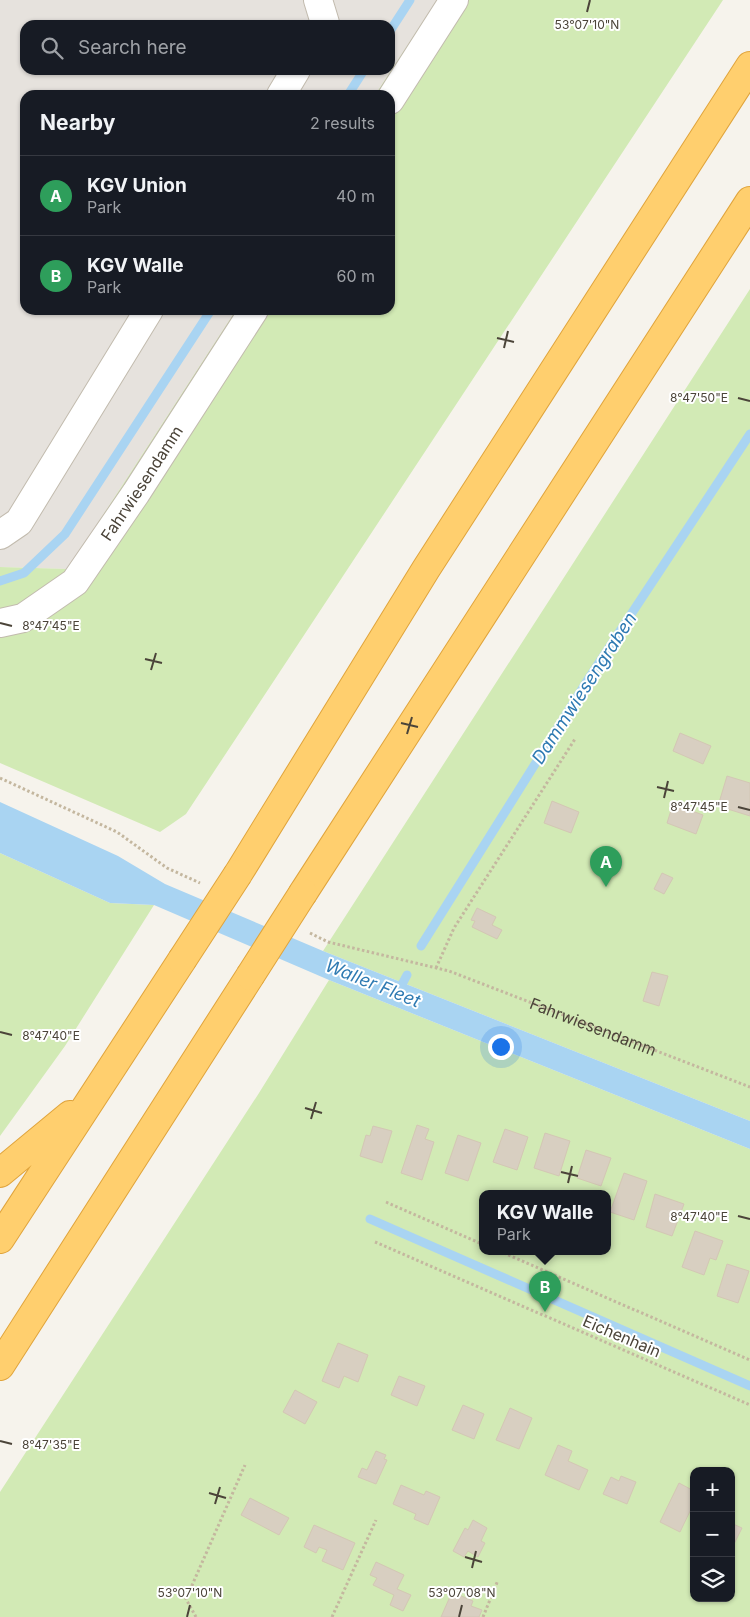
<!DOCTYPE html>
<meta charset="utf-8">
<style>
:root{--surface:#171b24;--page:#242831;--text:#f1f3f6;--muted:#9ea1a6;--line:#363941;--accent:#fc3f1d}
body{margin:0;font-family:Inter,sans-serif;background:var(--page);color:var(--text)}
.controls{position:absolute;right:15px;bottom:15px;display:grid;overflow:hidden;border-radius:10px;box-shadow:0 1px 4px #0004}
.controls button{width:45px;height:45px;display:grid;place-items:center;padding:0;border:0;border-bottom:1px solid var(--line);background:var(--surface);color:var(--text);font:25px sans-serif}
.you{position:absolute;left:500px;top:1046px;width:18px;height:18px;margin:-12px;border:4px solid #fff;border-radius:50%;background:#1a73e8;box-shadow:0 0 0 8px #1a73e833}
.badge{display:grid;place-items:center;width:32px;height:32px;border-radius:50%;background:var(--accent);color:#fff;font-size:16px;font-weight:700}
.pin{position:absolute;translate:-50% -41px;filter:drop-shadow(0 1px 2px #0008)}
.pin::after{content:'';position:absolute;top:26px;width:18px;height:15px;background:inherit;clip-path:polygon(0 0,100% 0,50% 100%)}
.popup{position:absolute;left:479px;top:1190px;width:132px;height:65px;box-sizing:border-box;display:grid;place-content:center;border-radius:10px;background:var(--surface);filter:drop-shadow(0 1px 4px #0005);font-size:16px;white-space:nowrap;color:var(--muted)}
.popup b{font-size:19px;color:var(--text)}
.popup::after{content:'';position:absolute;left:50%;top:100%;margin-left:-10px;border:10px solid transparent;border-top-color:var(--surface)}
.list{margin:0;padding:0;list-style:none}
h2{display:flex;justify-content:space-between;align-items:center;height:65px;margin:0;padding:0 20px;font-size:21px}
h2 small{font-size:16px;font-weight:400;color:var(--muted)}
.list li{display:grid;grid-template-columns:32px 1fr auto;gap:15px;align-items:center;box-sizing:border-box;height:80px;padding:0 20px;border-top:1px solid var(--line)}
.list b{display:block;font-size:19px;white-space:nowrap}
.list p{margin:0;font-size:16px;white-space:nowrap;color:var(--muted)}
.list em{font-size:16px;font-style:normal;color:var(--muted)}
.icon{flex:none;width:28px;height:28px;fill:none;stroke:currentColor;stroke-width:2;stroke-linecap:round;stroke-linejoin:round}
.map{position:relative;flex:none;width:750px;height:1617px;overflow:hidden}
.search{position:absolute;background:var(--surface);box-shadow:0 1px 4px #0004;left:20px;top:20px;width:375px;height:55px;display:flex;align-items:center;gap:12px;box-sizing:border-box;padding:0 18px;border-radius:15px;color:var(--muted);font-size:19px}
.panel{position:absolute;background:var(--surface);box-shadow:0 1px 4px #0004;left:20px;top:90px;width:375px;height:225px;border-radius:15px}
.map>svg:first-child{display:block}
.industrial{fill:#e6e2dd;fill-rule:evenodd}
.green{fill:#d2eab5;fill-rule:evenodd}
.water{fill:#a9d4f2}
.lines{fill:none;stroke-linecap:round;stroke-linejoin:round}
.stream{stroke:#a9d4f2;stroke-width:9}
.building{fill:#d8cfc1;stroke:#d3c7b4}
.minor-casing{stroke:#c2bbae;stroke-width:30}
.highway-casing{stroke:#e0a43c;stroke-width:30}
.path{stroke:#c4b79f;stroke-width:3;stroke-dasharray:2.5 2.5;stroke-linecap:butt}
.minor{stroke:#fff;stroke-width:28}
.highway{stroke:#ffcf6e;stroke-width:28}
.highway-bridge-casing{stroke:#e0a43c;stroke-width:30;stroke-linecap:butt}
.highway-bridge{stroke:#ffcf6e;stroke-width:28}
.ticks{fill:none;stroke:#4b4439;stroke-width:2}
.labels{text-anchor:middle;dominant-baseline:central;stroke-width:4;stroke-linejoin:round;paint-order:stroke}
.street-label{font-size:16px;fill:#4b4439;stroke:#fff}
.water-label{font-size:18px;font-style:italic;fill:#2e7ab2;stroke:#fff}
.ticks-label{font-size:12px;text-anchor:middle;fill:#4b4439;stroke:#fff;stroke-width:4;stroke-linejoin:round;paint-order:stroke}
</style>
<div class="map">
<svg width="750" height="1617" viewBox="0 0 750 1617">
<rect width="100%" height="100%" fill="#f6f3ec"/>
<path class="industrial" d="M0 0H437L375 95H25V310H236L68 569 0 567ZM25 25H390V70H25Z"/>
<path class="green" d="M437 0H723L186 814 160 832 0 763V567L68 569 236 310H390V95H375Z
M750 289V1121L323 951Z
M0 853 110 903 154 905 65 1046 0 1136Z
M329 980 750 1149V1617H0V1492L259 1093ZM482 1193H608V1251H482ZM694 1471H731V1598H694Z"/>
<path class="water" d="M0 802 118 856 165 884 323 951 750 1121V1149L329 980 154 905 110 903 0 853Z"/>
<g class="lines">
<path class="stream" d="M390 31 410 0
M348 95 364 70
M0 581 24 573 65 534 211 310
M421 946 589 678 750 434
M398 992 407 975
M370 1219 750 1386"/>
</g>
<path class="building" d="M680 733 711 746 703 764 673 751Z
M727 776 750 783V816L718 806Z
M552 801 579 812 571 833 544 823Z
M673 804 703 815 696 834 667 823Z
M662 873 673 878 664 894 654 889Z
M477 908 496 917 492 925 502 930 497 939 472 927 475 921 471 920Z
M652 972 668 976 659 1006 643 1001Z
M417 1125 429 1129 425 1139 434 1142 422 1180 401 1173Z
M373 1126 392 1131 382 1163 360 1156 366 1135 370 1136Z
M505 1129 528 1137 517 1170 493 1162Z
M545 1133 570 1141 559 1176 534 1168Z
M458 1135 481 1143 468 1181 445 1173Z
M586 1150 611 1158 601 1186 577 1178Z
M624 1173 647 1181 634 1220 610 1212Z
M655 1194 684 1204 672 1236 646 1227Z
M695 1231 723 1241 716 1260 710 1258 704 1275 682 1267Z
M727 1264 749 1271 738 1303 717 1296Z
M338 1343 368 1355 358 1382 344 1376 339 1388 322 1381Z
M399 1376 425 1386 417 1406 391 1395Z
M295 1390 317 1402 305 1424 283 1412Z
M463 1405 484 1414 474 1439 452 1430Z
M510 1408 532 1418 519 1449 496 1440Z
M558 1445 572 1451 568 1461 588 1470 579 1490 545 1475Z
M376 1451 386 1455 384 1459 387 1460 376 1484 358 1477 362 1468 367 1470Z
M621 1476 636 1482 627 1504 603 1494 611 1477 619 1481Z
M679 1483 694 1491V1503L680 1532 660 1522Z
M401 1485 424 1495 426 1491 440 1497 428 1525 414 1519 416 1514 393 1504Z
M250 1498 289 1518 279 1535 241 1515Z
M473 1520 487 1528 481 1541 485 1543 478 1557 468 1551 464 1557 453 1551 465 1528 468 1530Z
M731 1523 742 1528 731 1550Z
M314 1525 355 1543 343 1570 322 1561 327 1550 319 1547 316 1553 304 1547Z
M376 1562 404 1575 397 1589 411 1595 403 1611 390 1605 394 1595 373 1585 377 1578 370 1575Z
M452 1592 473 1601 471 1606 482 1610 479 1617H441Z"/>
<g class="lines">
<g class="minor-casing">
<g id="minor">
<path d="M318 0 325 23 324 25"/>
<path d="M281 95 296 70"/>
<path d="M390 100 454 0"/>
<path d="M0 535 19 522 149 310"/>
<path id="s2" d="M0 623 23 618 75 582 136 493 254 310"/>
</g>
</g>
<g class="highway-casing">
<path id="highway" d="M238 874 426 569 750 66
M303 893 750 201
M0 1173 70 1115
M0 1239 182 960
M0 1366 250 976"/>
</g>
<g class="path">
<path d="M0 778 117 832 167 868 200 883"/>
<path id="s1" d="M310 933 328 942 449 971 750 1087"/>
<path d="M436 968 454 928 575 739"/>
<path d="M386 1202 482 1244"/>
<path d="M375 1242 750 1405"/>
<path d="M499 1251 750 1360"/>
<path d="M196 1617 186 1599 245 1465"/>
<path d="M332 1617 376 1520"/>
<path d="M483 1617 498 1580"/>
</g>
<use href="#minor" class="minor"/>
<use href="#highway" class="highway"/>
<g class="highway-bridge-casing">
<path id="highway-bridge" d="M182 960 238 874
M250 976 303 893"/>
</g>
<use href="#highway-bridge" class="highway-bridge"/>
</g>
<path class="ticks" d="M587 12 590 0M497 338 514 342M504 348 508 331M738 398 750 401M0 623 12 626M145 659 162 663M151 670 156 653M401 723 418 727M407 734 412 717M657 787 674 791M664 798 668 781M738 807 750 810M0 1032 12 1035M305 1108 322 1113M311 1119 316 1102M561 1172 578 1176M568 1183 572 1166M738 1216 750 1219M0 1441 12 1444M209 1493 226 1498M215 1504 220 1487M465 1557 482 1562M472 1568 476 1551M187 1617 190 1605M459 1617 462 1605"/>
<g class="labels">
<g class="street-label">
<text stroke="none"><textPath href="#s2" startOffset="206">Fahrwiesendamm</textPath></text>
<text stroke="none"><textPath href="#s1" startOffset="299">Fahrwiesendamm</textPath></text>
<text transform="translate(622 1336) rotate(23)">Eichenhain</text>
</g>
<g class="water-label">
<text transform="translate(584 688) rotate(-57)">Dammwiesengraben</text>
<text transform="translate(373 983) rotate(22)">Waller Fleet</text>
</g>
</g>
<g class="ticks-label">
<text x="587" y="29">53°07'10"N</text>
<text x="699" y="402">8°47'50"E</text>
<text x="51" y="630">8°47'45"E</text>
<text x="699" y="811">8°47'45"E</text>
<text x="51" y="1040">8°47'40"E</text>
<text x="699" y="1221">8°47'40"E</text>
<text x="51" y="1449">8°47'35"E</text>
<text x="190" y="1597">53°07'10"N</text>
<text x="462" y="1597">53°07'08"N</text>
</g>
</svg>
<div class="controls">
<button>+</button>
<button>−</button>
<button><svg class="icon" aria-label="layers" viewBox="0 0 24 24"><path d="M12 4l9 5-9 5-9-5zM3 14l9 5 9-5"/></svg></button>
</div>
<div class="you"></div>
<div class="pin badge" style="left:606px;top:887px;background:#2e9e5b">A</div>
<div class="pin badge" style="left:545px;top:1312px;background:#2e9e5b">B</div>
<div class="popup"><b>KGV Walle</b>Park</div>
<div class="search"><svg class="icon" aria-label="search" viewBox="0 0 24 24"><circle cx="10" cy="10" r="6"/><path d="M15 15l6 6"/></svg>Search here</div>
<section class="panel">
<h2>Nearby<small>2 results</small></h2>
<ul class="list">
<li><span class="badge" style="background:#2e9e5b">A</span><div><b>KGV Union</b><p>Park</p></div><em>40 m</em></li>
<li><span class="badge" style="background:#2e9e5b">B</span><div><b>KGV Walle</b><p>Park</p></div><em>60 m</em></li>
</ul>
</section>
</div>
